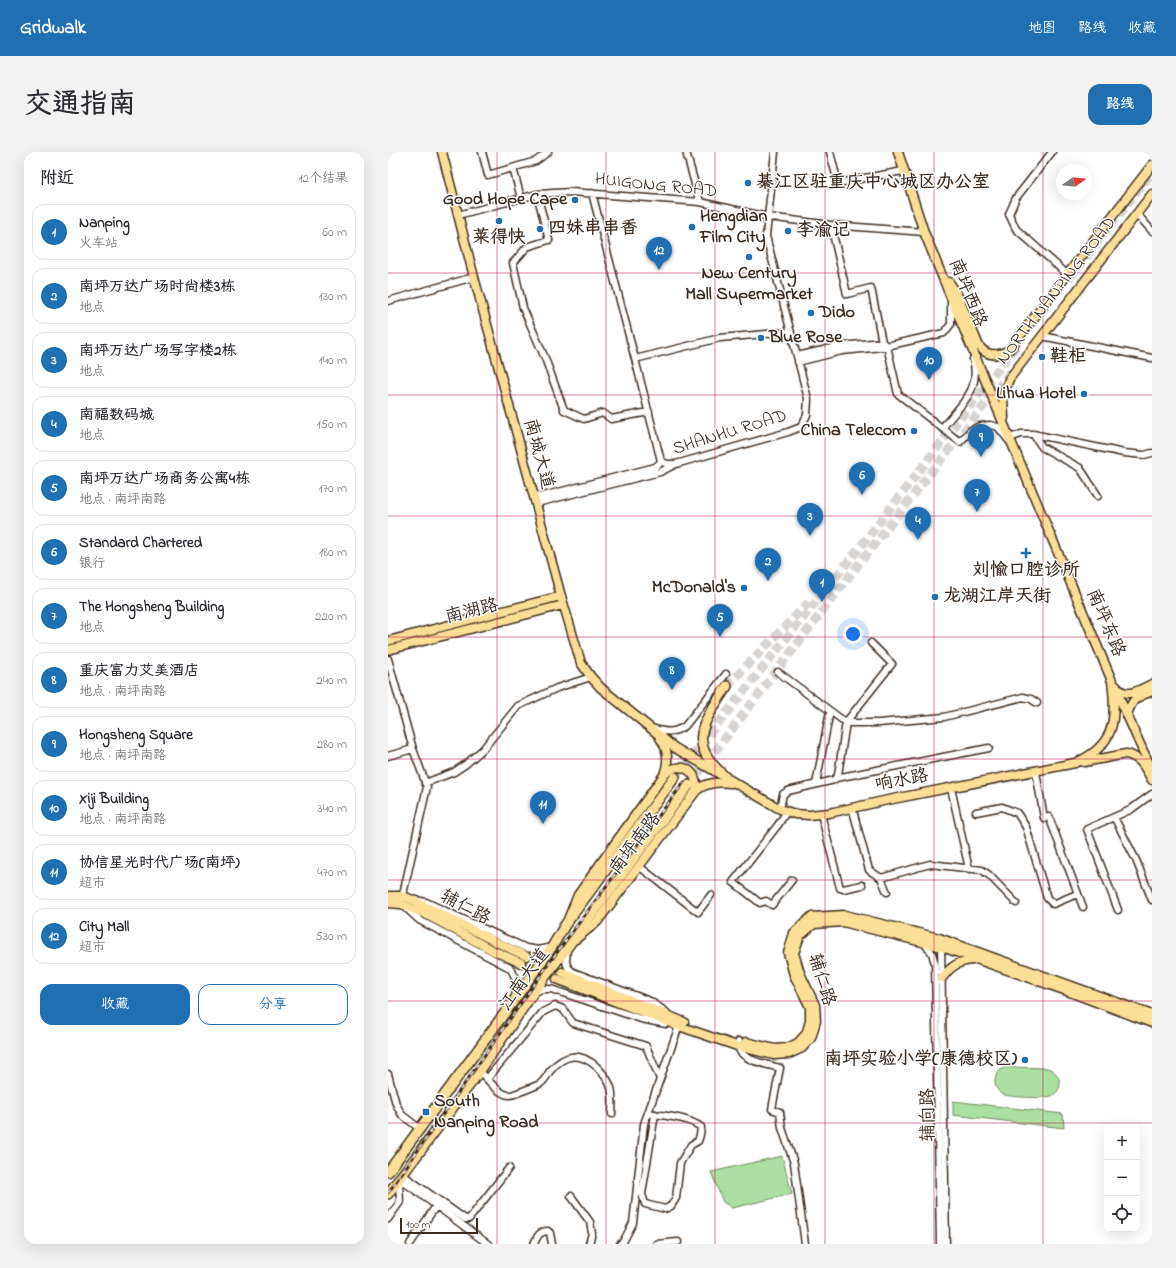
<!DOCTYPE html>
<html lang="zh">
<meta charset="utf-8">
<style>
:root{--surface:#fff;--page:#f2f2f3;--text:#2b2b33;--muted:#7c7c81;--line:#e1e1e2;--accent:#1f6fb2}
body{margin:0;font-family:"Indie Flower","LXGW WenKai TC",sans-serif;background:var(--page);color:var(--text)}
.controls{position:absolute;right:12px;bottom:12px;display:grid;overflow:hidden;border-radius:8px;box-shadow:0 4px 16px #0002}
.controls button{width:36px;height:36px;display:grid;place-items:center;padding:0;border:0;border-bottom:1px solid var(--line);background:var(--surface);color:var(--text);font:20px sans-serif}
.compass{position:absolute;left:668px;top:12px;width:36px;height:36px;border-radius:50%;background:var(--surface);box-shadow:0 4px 16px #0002;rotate:76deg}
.scale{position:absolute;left:12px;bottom:10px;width:78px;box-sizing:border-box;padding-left:4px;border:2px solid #3b2a1e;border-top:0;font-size:11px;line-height:14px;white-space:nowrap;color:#3b2a1e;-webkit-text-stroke:3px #fff;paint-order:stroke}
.you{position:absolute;left:465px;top:482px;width:14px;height:14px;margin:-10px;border:3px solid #fff;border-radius:50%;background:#1a73e8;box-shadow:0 0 0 6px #1a73e833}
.badge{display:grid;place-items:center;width:26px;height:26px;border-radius:50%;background:var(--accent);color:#fff;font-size:13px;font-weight:700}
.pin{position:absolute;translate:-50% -33px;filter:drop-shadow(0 1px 2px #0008)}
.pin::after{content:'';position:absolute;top:21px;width:14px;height:12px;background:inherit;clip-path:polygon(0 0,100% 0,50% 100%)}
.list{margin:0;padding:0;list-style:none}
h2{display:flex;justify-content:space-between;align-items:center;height:52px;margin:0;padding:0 16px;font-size:17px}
h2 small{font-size:13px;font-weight:400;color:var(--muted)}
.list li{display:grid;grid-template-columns:26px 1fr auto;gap:12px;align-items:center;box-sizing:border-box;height:56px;margin:0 8px 8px;padding:0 8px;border:1px solid var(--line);border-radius:12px}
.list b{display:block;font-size:15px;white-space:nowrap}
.list p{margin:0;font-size:13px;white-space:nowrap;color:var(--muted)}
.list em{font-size:13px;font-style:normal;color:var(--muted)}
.actions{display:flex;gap:8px;padding:12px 16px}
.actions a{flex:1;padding:9px 0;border:1px solid var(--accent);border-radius:12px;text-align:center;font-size:14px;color:var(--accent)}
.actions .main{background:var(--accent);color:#fff}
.icon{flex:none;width:22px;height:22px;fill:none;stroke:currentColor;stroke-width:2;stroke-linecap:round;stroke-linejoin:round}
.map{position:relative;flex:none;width:764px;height:1092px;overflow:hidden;border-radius:12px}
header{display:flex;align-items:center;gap:24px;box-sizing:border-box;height:56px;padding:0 20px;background:var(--accent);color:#fff}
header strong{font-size:19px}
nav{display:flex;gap:22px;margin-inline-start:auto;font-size:14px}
.intro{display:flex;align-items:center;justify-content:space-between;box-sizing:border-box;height:96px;padding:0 24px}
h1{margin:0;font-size:28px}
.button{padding:10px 18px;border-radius:12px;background:var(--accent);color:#fff;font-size:14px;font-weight:700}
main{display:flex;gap:24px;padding:0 24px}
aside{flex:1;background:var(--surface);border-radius:12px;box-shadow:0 4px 16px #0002}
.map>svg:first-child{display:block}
.green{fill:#abe0a2;stroke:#738560}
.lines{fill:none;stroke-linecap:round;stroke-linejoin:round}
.major-tunnel{stroke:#d8d4d2;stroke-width:8;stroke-dasharray:8 4;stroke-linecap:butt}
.highway-tunnel{stroke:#d8d4d2;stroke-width:9;stroke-dasharray:9 4.5;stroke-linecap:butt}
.minor-casing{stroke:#3b2a1e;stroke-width:9}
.major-casing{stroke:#3b2a1e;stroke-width:11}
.highway-casing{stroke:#3b2a1e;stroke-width:12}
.minor{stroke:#fff;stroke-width:6}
.major{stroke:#fcde96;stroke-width:8}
.highway{stroke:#fcde96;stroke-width:9}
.rail-casing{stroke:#3b2a1e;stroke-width:3}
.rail{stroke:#fff;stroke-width:1.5;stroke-dasharray:4.5;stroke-linecap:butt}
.grid{fill:none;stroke:#c2185b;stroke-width:1;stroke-opacity:0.55}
.poi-dot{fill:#1f6fb2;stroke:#fff;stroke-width:1.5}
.labels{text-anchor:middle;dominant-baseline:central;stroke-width:3;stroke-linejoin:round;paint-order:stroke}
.poi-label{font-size:18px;font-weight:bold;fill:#3b2a1e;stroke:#fff;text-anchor:start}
.street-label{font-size:18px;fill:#3b2a1e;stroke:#fff}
</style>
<header>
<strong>Gridwalk</strong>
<nav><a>地图</a><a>路线</a><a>收藏</a></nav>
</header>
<div class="intro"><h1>交通指南</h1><a class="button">路线</a></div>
<main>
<aside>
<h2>附近<small>12个结果</small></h2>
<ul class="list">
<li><span class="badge">1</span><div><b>Nanping</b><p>火车站</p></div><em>60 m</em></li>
<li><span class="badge">2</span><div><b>南坪万达广场时尚楼3栋</b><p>地点</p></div><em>130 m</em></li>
<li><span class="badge">3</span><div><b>南坪万达广场写字楼2栋</b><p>地点</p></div><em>140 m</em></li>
<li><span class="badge">4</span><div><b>南福数码城</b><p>地点</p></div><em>150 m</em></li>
<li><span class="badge">5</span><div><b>南坪万达广场商务公寓4栋</b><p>地点 · 南坪南路</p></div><em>170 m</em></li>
<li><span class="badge">6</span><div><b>Standard Chartered</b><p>银行</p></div><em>180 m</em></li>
<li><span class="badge">7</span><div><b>The Hongsheng Building</b><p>地点</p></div><em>220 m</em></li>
<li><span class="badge">8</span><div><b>重庆富力艾美酒店</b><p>地点 · 南坪南路</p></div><em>240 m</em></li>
<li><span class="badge">9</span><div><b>Hongsheng Square</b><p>地点 · 南坪南路</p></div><em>280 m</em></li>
<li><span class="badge">10</span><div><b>Xiji Building</b><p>地点 · 南坪南路</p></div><em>340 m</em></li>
<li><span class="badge">11</span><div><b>协信星光时代广场(南坪)</b><p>超市</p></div><em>470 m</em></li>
<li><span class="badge">12</span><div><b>City Mall</b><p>超市</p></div><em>530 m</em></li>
</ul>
<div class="actions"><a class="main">收藏</a><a>分享</a></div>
</aside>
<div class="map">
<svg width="764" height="1092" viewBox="0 0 764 1092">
<rect width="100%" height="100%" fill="#fff"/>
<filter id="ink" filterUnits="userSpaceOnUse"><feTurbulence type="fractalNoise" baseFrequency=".025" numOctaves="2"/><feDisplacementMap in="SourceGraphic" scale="8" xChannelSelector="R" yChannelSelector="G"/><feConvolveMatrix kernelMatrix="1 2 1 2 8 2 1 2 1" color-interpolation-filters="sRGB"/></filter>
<g filter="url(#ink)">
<path class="green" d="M618 915 660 916C673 921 677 938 663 944 656 947 619 945 613 942 610 939 607 935 607 931 606 923 611 918 618 915Z
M565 949 675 962 676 976 565 963Z
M394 1004 404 1042 344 1056 335 1050 323 1020Z"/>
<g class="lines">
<path class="major-tunnel" d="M138 804 174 820
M133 811 169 827"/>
<path class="highway-tunnel" d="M681 127 764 20
M339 534 421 450
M287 625 476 390 630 192
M302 632 466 418 624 218"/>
<g class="minor-casing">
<path id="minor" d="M94 0 100 23 148 9 160 0
M298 0 312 50
M442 0 450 31 515 19
M664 0 628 46 621 62 628 77 680 123
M125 16 133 46
M204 41 247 207
M149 42 161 88 139 95 125 111 135 156 157 206 176 258 196 267 215 261 223 267 261 260
M749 62 764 79
M70 63 149 42 183 40 312 50 380 65 443 73 536 80
M443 73 459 142 483 136 494 190V193
M0 149 86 125
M654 184 764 206
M409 204 453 194 494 190 499 194 510 242 572 290 583 278 592 274 602 273 610 275 621 289
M410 210 454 199 494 195 556 181 563 172V148
M554 276C573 252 593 239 585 207
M645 282 654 295 692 316 710 344
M622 286 633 282H645L736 301 756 303 764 301
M286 312H279L273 309 247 207 332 186 402 180
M145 341 151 345 267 315 271 312 273 309
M148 355 153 350 272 320 288 312 400 280 413 275 419 263 420 247 378 84 387 0
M0 507 25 597 39 635 14 747
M390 520 453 567 461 571H491L556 565 635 545 643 547 649 551
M264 576C277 580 285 582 297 574L338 522
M0 604 25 597
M648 620 656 666 661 665 695 755
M448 626 601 596
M37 631 66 620 78 612 95 597 130 554 169 536 203 525
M428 632 442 559
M563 636 581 717
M464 655 481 718 493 726 542 712 594 718 601 723 628 751
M392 657 395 642 400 639 446 628 450 623 458 570 504 512 483 491
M399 659 390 673 345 730 372 751 378 749 384 753 404 728
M588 660 614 655 629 661 638 675 659 746 665 752 689 742
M433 662 452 736 455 737 474 733
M726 665 748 708 764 748
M252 715 310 760 323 743
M493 726 499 740
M28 748 38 750 138 796 151 798 164 795
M18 756 31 768 122 816C130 828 129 832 127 846
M730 758 699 677 742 658 764 642
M536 791 544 801 547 812 552 1092
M553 792 558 1092
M179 798C178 808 176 814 185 820L262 849 278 860
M145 841 154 837H163L253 867 278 872
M351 889C345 908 379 912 392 916L384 957 392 960 394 976 406 1011 417 1092
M92 919C98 926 112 944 122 943 125 943 151 933 153 931 157 928 160 922 162 919 177 901 192 900 209 915 226 932 225 940 224 962
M0 922 8 952 14 963 31 976
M99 927 155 860 167 854 175 857 185 871 258 894 272 927
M260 961C277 964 298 965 313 975L312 983 310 989 303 993 292 1011 288 1046 283 1054 277 1057 257 1052 254 1042 267 962
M15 1023 77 1067H81L121 1016
M12 1027 100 1092
M183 1044 202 1070 204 1081 201 1092
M0 1067 12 1050 11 1028
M22 1092 48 1054
M146 1092C149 1085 151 1079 160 1079L162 1081 164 1092
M232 1092 235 1090 245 1071 256 972 291 874H287
M268 1092 290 1090"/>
</g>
<g class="major-casing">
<path id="major" d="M54 0 86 125 173 444 193 511 203 525 213 536 287 596 392 657 407 662 421 663 441 661 500 648 687 611C727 594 729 568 724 529
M510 0 536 80 582 192 724 529 755 599 764 617
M561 130 569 142 591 194C599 205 610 204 621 198L764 13
M616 266 615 244 621 227 764 42
M0 489 173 444
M0 498 175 453
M728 534C738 548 751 538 764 532
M739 563C745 545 748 546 764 539
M696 610 738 602C753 605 757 616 764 628
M277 622C292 608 311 618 308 639
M0 744H15L25 748 108 790 138 804
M0 751 13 752 37 762 104 798 133 811
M181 765 190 743 276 623C281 610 280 597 272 586
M188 787 209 770 308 639C318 630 330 630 343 631
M174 820 296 870
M554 826C563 814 571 809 585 808
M169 827 291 874 349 894 386 903 401 902 414 896 423 886 428 869 427 853 412 821 406 801 412 784 426 772 455 770 554 795 679 839 764 871
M358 890 387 897 399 896 410 891 418 882 422 869V855L406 823 400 801 406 781 423 765 457 763 551 786 764 863"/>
</g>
<g class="highway-casing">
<path id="highway" d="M339 534C311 577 298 592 343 630
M0 1020 127 847 164 795 177 773 287 625
M0 1042 92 919 145 841 301 633"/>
</g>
<use href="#minor" class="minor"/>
<use href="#major" class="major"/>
<use href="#highway" class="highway"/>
<g class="rail-casing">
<path id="rail" d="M0 1041 164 807 296 630"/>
</g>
<use href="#rail" class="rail"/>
</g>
</g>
<path class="grid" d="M109 0V1092M218 0V1092M327 0V1092M437 0V1092M546 0V1092M655 0V1092M0 121H764M0 243H764M0 364H764M0 485H764M0 607H764M0 728H764M0 849H764M0 971H764"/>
<g class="poi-dot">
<circle cx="360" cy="31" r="4"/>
<circle cx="187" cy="48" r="4"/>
<circle cx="111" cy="69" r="4"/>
<circle cx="304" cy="75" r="4"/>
<circle cx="152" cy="77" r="4"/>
<circle cx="400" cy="79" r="4"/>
<circle cx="361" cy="105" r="4"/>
<circle cx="423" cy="161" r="4"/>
<circle cx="373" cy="186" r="4"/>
<circle cx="654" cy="205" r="4"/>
<circle cx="696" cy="242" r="4"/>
<circle cx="526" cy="279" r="4"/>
<path d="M636 395h4v4h4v4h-4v4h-4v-4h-4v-4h4z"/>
<circle cx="356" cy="436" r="4"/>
<circle cx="547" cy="445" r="4"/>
<circle cx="637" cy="908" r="4"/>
<rect x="34" y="956" width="8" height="8" rx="2"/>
</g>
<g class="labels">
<g class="poi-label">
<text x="368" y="31">綦江区驻重庆中心城区办公室</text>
<text x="179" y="48" text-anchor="end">Good Hope Cape</text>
<text x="312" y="65">Hengdian<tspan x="312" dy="21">Film City</tspan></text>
<text x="160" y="77">四妹串串香</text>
<text x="408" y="79">李渝记</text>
<text x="111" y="86" text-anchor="middle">莱得快</text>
<text x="361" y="122" text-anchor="middle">New Century<tspan x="361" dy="21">Mall Supermarket</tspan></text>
<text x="431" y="161">Dido</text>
<text x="381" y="186">Blue Rose</text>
<text x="662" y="205">鞋柜</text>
<text x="688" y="242" text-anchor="end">Lihua Hotel</text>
<text x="518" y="279" text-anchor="end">China Telecom</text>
<text x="638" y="419" text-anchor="middle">刘愉口腔诊所</text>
<text x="348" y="436" text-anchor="end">McDonald's</text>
<text x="555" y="445">龙湖江岸天街</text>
<text x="629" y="908" text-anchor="end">南坪实验小学(康德校区)</text>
<text x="46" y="950">South<tspan x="46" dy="21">Nanping Road</tspan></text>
</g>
<g class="street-label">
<text transform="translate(268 34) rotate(6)">HUIGONG ROAD</text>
<text transform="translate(669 139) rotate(-52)">NORTH NANPING ROAD</text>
<text transform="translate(579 141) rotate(68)">南坪西路</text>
<text transform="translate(342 281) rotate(-17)">SHANHU ROAD</text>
<text transform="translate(150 302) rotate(75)">南城大道</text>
<text transform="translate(84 460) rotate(-14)">南湖路</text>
<text transform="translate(717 471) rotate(67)">南坪东路</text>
<text transform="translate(514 629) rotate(-11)">响水路</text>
<text transform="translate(248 692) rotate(-53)">南坪南路</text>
<text transform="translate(77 756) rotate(28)">辅仁路</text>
<text transform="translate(137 828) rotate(-54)">江南大道</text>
<text transform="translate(433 828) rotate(73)">辅仁路</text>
<text transform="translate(541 963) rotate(-91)">辅向路</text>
</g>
</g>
</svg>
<div class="controls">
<button>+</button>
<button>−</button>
<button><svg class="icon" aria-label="locate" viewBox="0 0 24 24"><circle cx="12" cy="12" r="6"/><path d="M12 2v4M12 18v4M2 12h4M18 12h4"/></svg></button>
</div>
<svg class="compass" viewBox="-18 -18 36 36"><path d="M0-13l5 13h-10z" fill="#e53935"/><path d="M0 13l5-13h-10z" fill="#7c7c81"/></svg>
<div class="scale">100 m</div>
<div class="you"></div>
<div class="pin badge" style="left:434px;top:450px">1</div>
<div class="pin badge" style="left:380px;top:429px">2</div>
<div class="pin badge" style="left:422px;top:384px">3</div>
<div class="pin badge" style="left:530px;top:388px">4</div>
<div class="pin badge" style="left:332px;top:485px">5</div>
<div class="pin badge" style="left:474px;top:343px">6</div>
<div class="pin badge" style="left:589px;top:360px">7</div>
<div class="pin badge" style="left:284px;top:538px">8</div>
<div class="pin badge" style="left:593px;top:305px">9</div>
<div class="pin badge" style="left:541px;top:228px">10</div>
<div class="pin badge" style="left:155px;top:672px">11</div>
<div class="pin badge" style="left:271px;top:118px">12</div>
</div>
</main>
